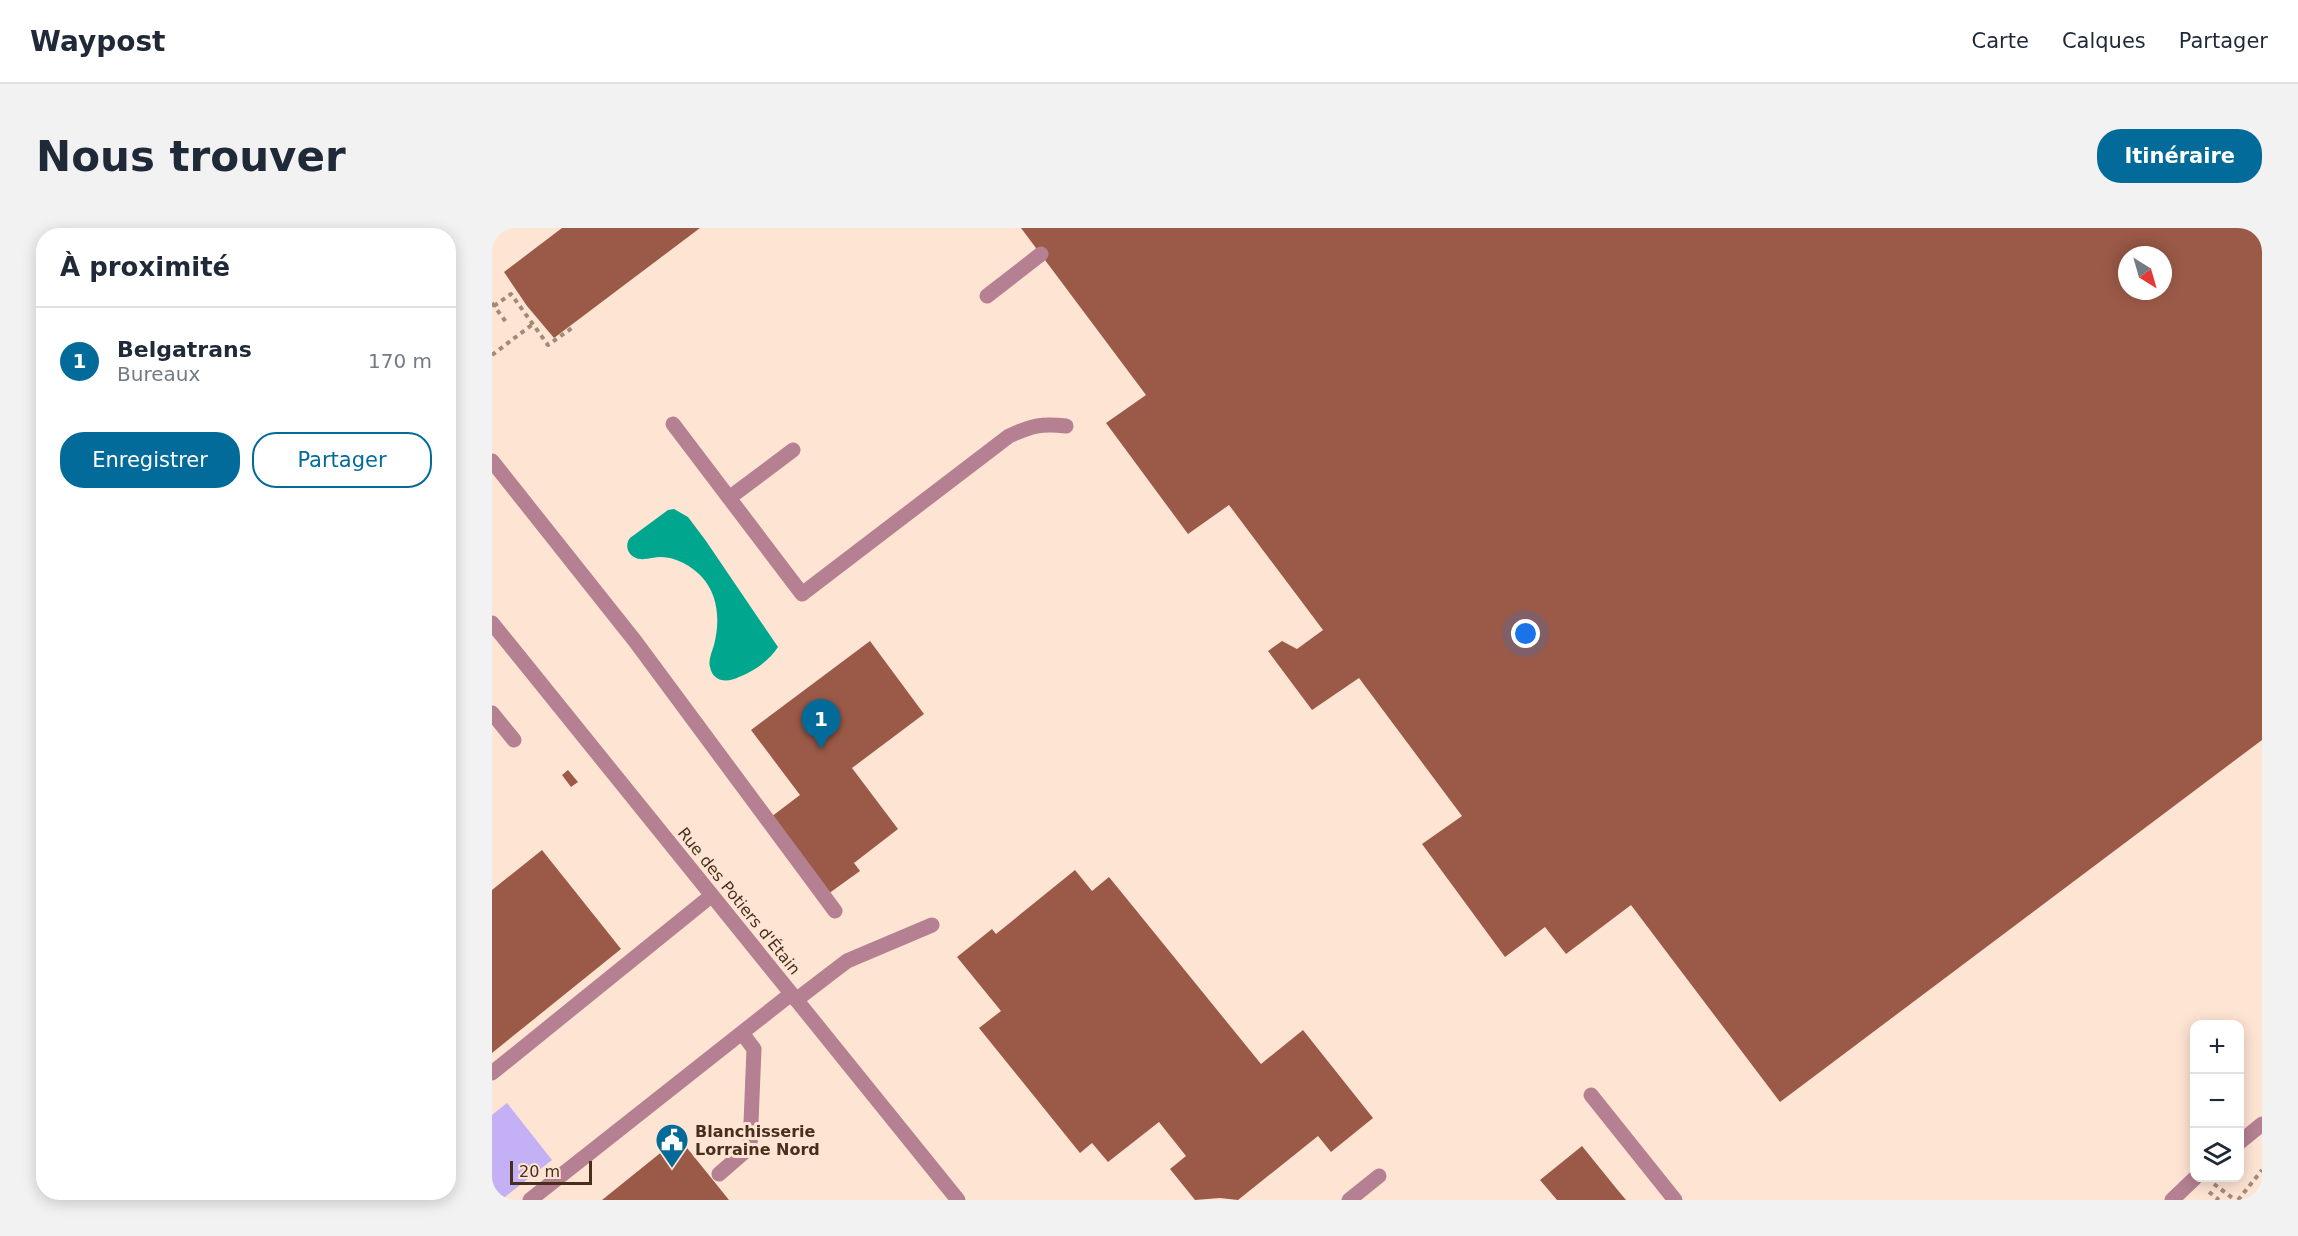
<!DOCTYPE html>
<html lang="fr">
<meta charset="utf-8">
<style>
:root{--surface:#fff;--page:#f2f2f3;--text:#1f2937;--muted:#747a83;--line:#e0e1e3;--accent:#036b99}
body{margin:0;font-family:"DejaVu Sans",sans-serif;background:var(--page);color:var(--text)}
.controls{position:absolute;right:18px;bottom:18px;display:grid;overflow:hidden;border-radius:12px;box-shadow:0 3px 15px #0003}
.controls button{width:54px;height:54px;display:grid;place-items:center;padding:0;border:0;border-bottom:2px solid var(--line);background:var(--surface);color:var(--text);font:30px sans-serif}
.compass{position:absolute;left:1626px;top:18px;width:54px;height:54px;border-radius:50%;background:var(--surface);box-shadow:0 3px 15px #0003;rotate:143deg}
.scale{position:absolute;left:18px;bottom:15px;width:82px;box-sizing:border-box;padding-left:6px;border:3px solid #472f1d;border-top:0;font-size:16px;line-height:21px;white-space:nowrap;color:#472f1d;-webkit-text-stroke:4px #fee4d3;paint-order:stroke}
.you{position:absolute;left:1034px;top:406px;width:21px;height:21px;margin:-15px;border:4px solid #fff;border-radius:50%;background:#1a73e8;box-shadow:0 0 0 9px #1a73e833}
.badge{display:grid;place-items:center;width:39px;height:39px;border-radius:50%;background:var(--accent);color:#fff;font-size:20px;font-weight:700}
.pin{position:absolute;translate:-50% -50px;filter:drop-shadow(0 2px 3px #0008)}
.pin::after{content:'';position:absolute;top:32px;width:21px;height:18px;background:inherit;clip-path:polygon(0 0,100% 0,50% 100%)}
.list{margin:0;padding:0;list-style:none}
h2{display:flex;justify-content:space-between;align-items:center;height:78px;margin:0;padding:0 24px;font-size:26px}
h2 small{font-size:20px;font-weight:400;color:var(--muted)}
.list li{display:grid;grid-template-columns:39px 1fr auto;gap:18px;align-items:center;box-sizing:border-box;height:108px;padding:0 24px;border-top:2px solid var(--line)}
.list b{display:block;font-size:22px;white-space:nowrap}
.list p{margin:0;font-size:20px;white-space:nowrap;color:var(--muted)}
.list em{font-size:20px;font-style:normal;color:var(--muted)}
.actions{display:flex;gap:12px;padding:18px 24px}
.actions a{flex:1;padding:14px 0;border:2px solid var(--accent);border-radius:24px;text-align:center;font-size:21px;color:var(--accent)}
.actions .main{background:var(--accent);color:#fff}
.icon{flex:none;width:33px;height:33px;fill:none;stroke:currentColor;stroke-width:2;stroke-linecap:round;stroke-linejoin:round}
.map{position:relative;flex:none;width:1770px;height:972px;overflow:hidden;border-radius:24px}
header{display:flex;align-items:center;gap:36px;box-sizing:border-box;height:84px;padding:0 30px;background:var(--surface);border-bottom:2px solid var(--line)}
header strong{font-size:28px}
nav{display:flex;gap:33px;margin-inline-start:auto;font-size:21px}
.intro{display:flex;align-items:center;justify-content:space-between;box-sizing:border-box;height:144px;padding:0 36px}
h1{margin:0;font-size:42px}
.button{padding:15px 27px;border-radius:24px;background:var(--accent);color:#fff;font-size:21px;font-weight:700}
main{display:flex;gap:36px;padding:0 36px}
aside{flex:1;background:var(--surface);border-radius:24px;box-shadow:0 3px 15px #0003}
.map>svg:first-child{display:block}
.green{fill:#c3b0f5}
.water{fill:#00a78e}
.building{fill:#9b5a47;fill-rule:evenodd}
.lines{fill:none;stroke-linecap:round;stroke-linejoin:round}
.path{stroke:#a38a78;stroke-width:4;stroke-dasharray:4.5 4.5;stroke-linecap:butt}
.minor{stroke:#b48092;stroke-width:15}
.labels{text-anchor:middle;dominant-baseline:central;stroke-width:6;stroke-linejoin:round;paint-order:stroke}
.street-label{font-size:16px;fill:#472f1d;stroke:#fee4d3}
.poi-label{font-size:16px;font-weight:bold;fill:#472f1d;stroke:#fee4d3;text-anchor:start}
</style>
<header>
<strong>Waypost</strong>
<nav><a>Carte</a><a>Calques</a><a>Partager</a></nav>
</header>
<div class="intro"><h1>Nous trouver</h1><a class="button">Itinéraire</a></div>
<main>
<aside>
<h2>À proximité<small></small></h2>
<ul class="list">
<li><span class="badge">1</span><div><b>Belgatrans</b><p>Bureaux</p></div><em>170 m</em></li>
</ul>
<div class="actions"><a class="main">Enregistrer</a><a>Partager</a></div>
</aside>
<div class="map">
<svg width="1770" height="972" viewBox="0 0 1770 972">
<rect width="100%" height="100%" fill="#fee4d3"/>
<path class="green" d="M15 875 60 932 9 972H0V887Z"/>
<path class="water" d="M182 281 196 289 214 313 286 419C277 433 262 443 247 449 235 455 221 454 218 439 216 432 220 424 222 417 228 394 227 367 209 348 199 338 184 329 169 329 161 329 149 334 142 329 135 325 133 316 138 310L176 282Z"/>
<path class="building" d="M70 0H208L62 110 35 78 12 44Z
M529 0H1770V512L1288 874 1139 677 1074 726 1053 699 1013 729 930 616 970 588 867 450 820 482 776 423 790 413 805 421 831 402 737 277 696 306 614 195 654 167ZM1635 27H1671V63H1635Z
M378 413 432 486 360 540 406 601 362 635 368 643 336 666 279 589 308 567 259 502Z
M76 542 86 554 79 559 70 547Z
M50 622 129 721 0 825V662Z
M583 642 600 663 617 649 769 836 811 802 881 890 839 924 826 908 746 972 728 970 703 972 678 941 694 928 667 894 616 934 600 915 588 925 487 800 509 783 465 729 500 701 504 706Z
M187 910 237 972H110Z
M1090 918 1124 960 1134 972H1065L1048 952Z"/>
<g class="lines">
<path class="path" d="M0 75 14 94
M2 78 19 66 56 117 80 100
M0 127 41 96
M1722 956 1743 972
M1717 964 1727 972
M1746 972 1770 942"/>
<path class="minor" d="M495 68 549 26
M181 196 310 366 517 208C539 198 549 195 574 198
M0 233 143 413 343 683
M237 270 301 222
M0 395 466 972
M0 485 22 512
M304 772 355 733 440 697
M0 845 219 668
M1099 867 1183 972
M1748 914 1770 896
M227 946 258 919 262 821 250 805
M38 972 299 766
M857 972 887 948
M1680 972 1703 950"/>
</g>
<defs>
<g id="civic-pin" transform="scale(1.725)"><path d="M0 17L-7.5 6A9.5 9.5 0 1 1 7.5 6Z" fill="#036b99" stroke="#fee4d3"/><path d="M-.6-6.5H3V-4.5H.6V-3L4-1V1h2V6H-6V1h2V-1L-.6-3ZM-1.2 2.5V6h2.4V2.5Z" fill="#fff"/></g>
</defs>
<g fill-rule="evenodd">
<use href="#civic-pin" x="180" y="912"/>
</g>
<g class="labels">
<g class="street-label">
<text transform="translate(247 673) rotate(51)">Rue des Potiers d'Étain</text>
</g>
<g class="poi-label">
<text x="203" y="903">Blanchisserie<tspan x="203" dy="18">Lorraine Nord</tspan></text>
</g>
</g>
</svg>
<div class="controls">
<button>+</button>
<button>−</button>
<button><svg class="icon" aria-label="layers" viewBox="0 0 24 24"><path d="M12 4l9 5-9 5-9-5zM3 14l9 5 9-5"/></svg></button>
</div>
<svg class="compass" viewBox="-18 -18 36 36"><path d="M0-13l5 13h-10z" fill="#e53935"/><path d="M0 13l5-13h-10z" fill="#747a83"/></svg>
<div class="scale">20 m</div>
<div class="you"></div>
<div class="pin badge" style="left:329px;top:521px">1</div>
</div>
</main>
